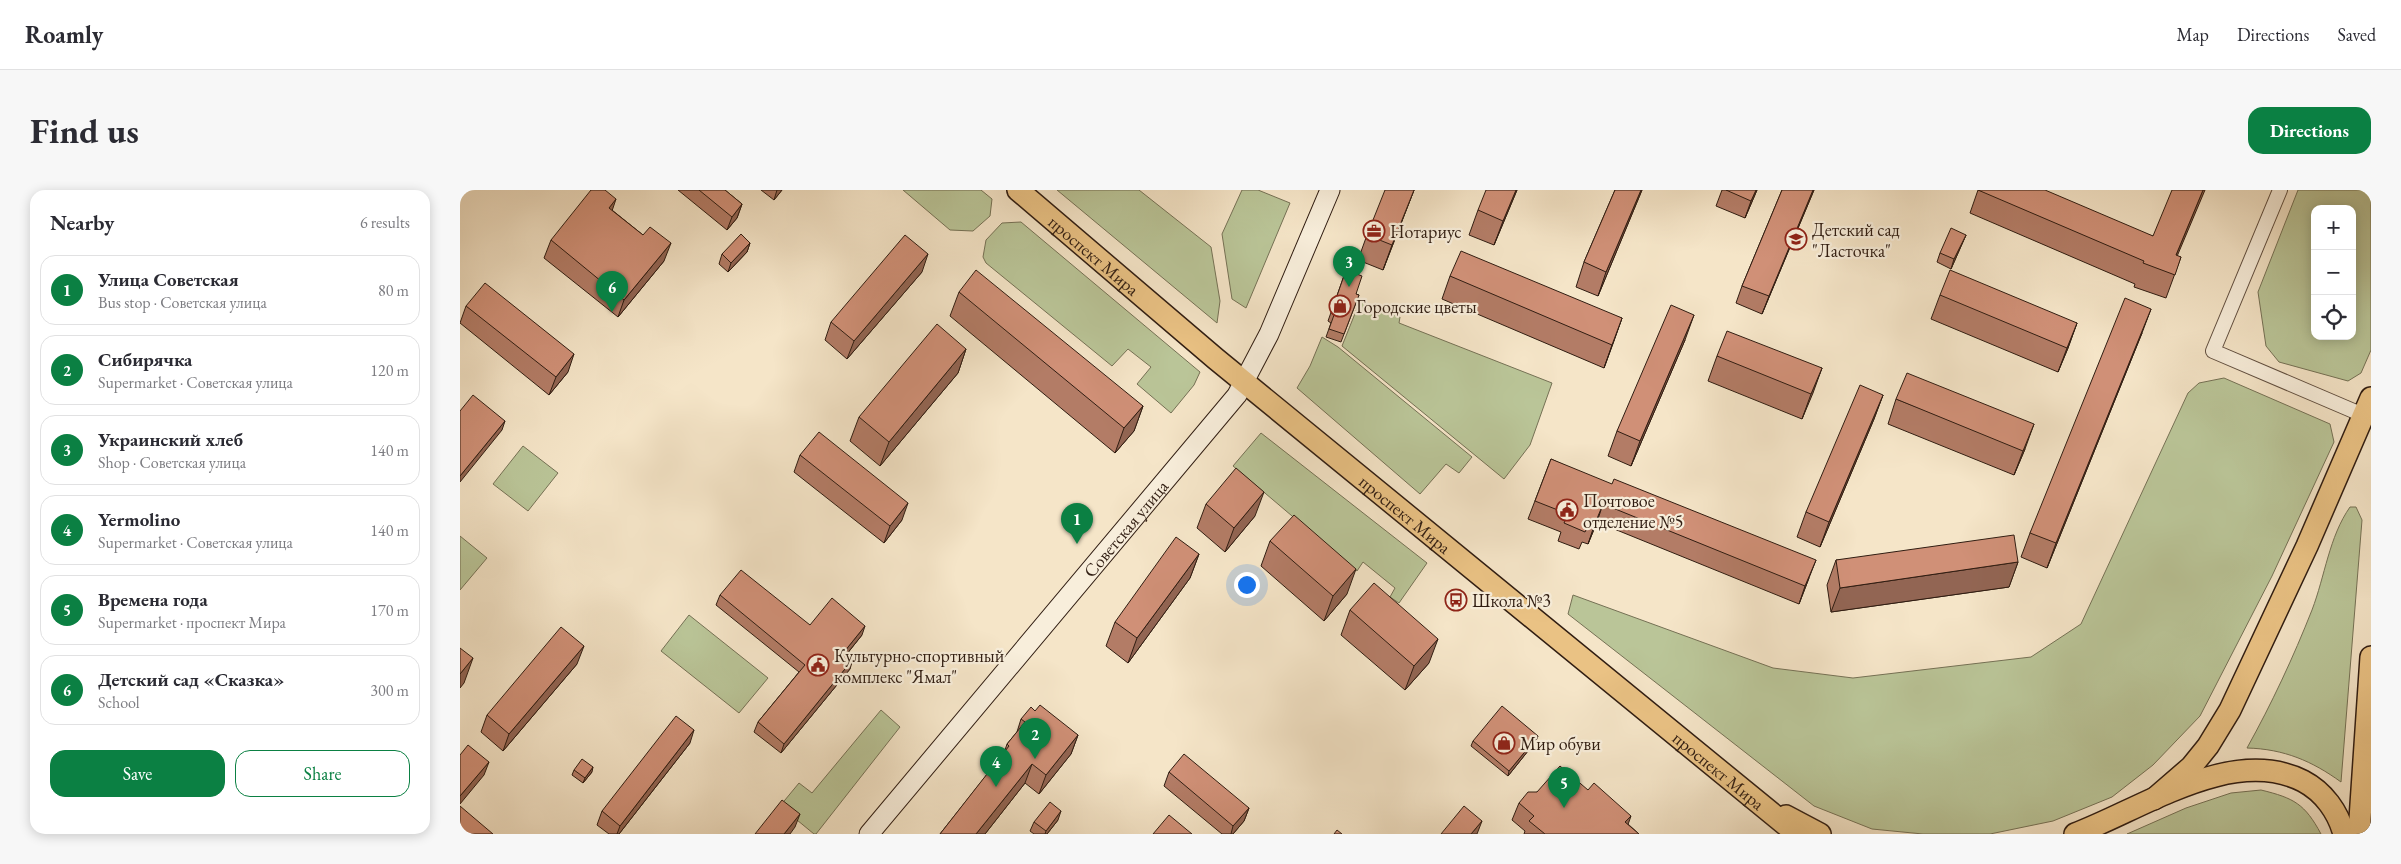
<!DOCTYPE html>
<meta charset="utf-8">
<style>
:root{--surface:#fff;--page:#f7f7f7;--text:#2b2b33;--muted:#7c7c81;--line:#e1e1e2;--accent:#0b8043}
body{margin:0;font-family:"EB Garamond",serif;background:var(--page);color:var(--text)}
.controls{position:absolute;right:15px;top:15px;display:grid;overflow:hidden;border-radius:10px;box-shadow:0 2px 12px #0003}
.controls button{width:45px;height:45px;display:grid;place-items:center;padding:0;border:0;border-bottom:1px solid var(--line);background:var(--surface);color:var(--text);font:25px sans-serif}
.you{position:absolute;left:786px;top:394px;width:18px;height:18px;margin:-12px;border:4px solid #fff;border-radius:50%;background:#1a73e8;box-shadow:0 0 0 8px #1a73e833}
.badge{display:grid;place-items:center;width:32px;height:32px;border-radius:50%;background:var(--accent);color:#fff;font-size:16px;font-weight:700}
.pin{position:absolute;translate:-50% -41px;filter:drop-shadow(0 1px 2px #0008)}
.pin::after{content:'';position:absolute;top:26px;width:18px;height:15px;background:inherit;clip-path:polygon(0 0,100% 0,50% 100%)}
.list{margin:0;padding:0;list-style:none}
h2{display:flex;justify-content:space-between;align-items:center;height:65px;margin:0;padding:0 20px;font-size:21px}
h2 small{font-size:16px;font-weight:400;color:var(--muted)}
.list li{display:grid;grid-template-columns:32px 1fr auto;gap:15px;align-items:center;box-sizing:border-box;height:70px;margin:0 10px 10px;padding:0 10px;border:1px solid var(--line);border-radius:15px}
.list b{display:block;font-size:19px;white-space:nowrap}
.list p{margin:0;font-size:16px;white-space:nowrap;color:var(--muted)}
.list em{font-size:16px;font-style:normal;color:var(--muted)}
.actions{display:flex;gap:10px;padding:15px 20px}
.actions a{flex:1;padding:11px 0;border:1px solid var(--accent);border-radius:15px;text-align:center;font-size:18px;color:var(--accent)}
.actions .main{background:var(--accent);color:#fff}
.icon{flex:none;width:28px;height:28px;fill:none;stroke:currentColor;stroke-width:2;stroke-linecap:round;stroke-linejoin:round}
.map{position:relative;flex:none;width:1911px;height:644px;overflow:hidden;border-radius:15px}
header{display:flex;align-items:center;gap:30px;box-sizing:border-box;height:70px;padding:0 25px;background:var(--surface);border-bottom:1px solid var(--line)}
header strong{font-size:24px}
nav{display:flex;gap:28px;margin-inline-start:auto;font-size:18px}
.intro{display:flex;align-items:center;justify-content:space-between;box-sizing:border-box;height:120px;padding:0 30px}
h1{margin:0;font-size:35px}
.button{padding:12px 22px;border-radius:15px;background:var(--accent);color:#fff;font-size:18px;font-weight:700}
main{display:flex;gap:30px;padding:0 30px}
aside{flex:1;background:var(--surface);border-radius:15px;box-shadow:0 2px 12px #0003}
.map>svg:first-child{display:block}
.green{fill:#bac598;stroke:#757155;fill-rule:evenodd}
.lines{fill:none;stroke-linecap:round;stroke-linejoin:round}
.minor-casing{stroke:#614f40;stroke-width:16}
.secondary-casing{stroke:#301d12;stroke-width:21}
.primary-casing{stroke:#301d12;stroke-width:24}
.minor{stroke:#f8eedb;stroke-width:14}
.secondary{stroke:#f8eedb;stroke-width:19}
.primary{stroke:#eac284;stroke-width:21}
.wall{fill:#b37c66;stroke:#301d12}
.shaded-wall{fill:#926553;stroke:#301d12}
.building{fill:#d09077;stroke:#301d12}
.labels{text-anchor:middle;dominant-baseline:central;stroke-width:4.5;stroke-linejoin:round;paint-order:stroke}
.poi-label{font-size:18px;fill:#301d12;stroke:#f8eedb;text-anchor:start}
.street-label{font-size:18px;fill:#301d12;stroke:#f8eedb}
</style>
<header>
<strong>Roamly</strong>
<nav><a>Map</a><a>Directions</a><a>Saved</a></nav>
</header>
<div class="intro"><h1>Find us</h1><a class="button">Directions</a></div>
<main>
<aside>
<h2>Nearby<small>6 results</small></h2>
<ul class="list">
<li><span class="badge">1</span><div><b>Улица Советская</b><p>Bus stop · Советская улица</p></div><em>80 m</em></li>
<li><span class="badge">2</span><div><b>Сибирячка</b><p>Supermarket · Советская улица</p></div><em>120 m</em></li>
<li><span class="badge">3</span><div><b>Украинский хлеб</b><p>Shop · Советская улица</p></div><em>140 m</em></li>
<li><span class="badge">4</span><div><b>Yermolino</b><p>Supermarket · Советская улица</p></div><em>140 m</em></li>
<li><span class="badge">5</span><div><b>Времена года</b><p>Supermarket · проспект Мира</p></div><em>170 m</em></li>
<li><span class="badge">6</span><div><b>Детский сад «Сказка»</b><p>School</p></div><em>300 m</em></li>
</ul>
<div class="actions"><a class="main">Save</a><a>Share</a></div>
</aside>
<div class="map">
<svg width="1911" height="644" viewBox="0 0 1911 644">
<rect width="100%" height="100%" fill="#f5e5c8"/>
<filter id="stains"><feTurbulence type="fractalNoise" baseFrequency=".004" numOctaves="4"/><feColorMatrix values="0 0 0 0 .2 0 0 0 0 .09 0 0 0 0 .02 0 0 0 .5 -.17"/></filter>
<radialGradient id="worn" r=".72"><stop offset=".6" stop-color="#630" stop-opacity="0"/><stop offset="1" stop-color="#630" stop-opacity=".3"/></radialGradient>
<path class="green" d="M443 0H521L532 9 530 26 513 41 490 40Z
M597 0H679L751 57 760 111 757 133Z
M782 0H798L830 13 786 118 772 109 762 44Z
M1838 0H1911V160L1901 183 1888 191 1819 172 1806 156 1798 102ZM1855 19H1892V146H1855Z
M561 32 740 182 734 195 711 223 677 194 691 177 668 159 652 176 526 73 523 67 526 50 542 33Z
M900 111 940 127 939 133 1092 193 1070 255 1044 289 882 156Z
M862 147 878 157 1012 267 999 283 986 274 960 304 837 198 850 176Z
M1764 188 1870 234 1874 252 1812 386 1740 526 1693 575 1652 607 1593 631 1530 644H1463L1412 639 1354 616 1108 424 1113 405 1313 478 1393 488 1571 467 1621 434 1728 203 1739 193Z
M801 243 967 373 939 413 930 407 935 398 903 372 897 381 773 276Z
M63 256 98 283 68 321 33 294Z
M1890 317H1896L1902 330 1881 592C1852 571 1824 559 1787 558 1812 513 1833 468 1852 420 1865 386 1869 347 1890 317Z
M0 346 27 368 0 400Z
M229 425 308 488 279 523 201 461Z
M421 520 440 537 356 644H354L320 616 339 593 352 603Z
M1801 600C1834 608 1845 614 1861 644H1667L1726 618 1771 603Z"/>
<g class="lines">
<g class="minor-casing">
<path id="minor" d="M1820 0 1753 161 1903 225"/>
</g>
<g class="secondary-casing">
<g id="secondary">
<path id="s1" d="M409 644 777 205 809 144 870 0"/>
</g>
</g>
<g class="primary-casing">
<g id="primary">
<path id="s2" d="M558 0 756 169 1337 644"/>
<path d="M1694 609 1731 577 1748 556 1770 520 1847 356 1911 208"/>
<path d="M1326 626 1360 644"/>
<path d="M1615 644C1682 619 1772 555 1843 591 1864 602 1878 622 1884 644"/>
<path d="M1899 644 1911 467"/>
</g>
</g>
<use href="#minor" class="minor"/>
<use href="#secondary" class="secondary"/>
<use href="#primary" class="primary"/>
</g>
<path class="wall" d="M218 0H265L282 14 277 28 267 40Z
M301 0H322L314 10Z
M954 0 923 80 898 70 907 45Z
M1057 0 1034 55 1009 45 1018 20Z
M1155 0H1182L1138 106 1116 97 1124 72Z
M1262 0H1297L1285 28 1256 16Z
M1322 0H1354L1302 124 1276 113 1282 96Z
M1518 0 1693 46 1717 66 1721 67 1706 108 1674 97 1675 94 1510 23Z
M152 20 183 45 204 71 158 127 84 68 91 50Z
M1506 45 1491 79 1477 72 1480 63Z
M290 53 287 62 268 82 259 74 262 64Z
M886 80 896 104 899 105 881 152 866 147 871 133 868 131Z
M462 82 387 169 365 150 371 132Z
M990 86 1162 128 1144 178 982 109Z
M499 102 683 216 674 241 655 263 490 126Z
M1480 105 1617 133 1608 158 1598 182 1471 129Z
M6 116 108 182 89 205 0 133Z
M1682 143 1587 378 1561 367 1570 343Z
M1225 150 1171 276 1148 266 1157 241Z
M506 159 498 183 420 276 390 251 399 227Z
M1257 166 1362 178 1342 229 1248 191Z
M1423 205 1414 229 1360 357 1337 347 1346 322Z
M1436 209 1565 259 1554 285 1428 234Z
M340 265 442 330 424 353 334 282Z
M1091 269 1349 388 1339 414 1137 332 1128 354 1122 352 1119 359 1098 351 1101 342 1068 329Z
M746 314 795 326 765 362 737 338Z
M810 351 887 404 864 431 801 376Z
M739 364 730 388 668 473 646 456 655 432Z
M1376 370 1558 372 1549 397 1371 422 1367 395Z
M260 405 350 435 402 445 387 464 390 479 321 563 294 542 298 532 339 482 256 415Z
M890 420 969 473 945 500 881 445Z
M117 474 43 561 21 542 27 525Z
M575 521 618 545 611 564 579 604 565 593 525 644H480L544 563 547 554 557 542 561 529Z
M1013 551H1076L1048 586 1011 556Z
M230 553 159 644H149L137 635 142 621Z
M114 580 132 582 123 593 112 585Z
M709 582 789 618 784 631 773 644H762L704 596Z
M1077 602 1168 634 1179 644H1064L1065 641 1052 630 1059 613Z
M598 630 587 644H574L570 641 574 632Z"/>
<path class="shaded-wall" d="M317 0H322L314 10Z
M954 0 923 80 932 55Z
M1056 0H1057L1034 55 1043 31Z
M1181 0H1182L1138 106 1146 82Z
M1296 0H1297L1285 28 1291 11Z
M1353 0H1354L1302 124 1309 106Z
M1743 0H1745L1710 83 1716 65Z
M156 9 150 27 149 18Z
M282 14 277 28 267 40 272 27Z
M1506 45 1502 54 1491 79 1494 69Z
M211 53 204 71 158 127 164 110Z
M290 53 287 62 268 82 271 73Z
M468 64 462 82 387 169 394 151Z
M1691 119 1682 143 1587 378 1596 353Z
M1234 125 1225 150 1171 276 1180 251Z
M1162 128 1154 151 1144 178 1152 155Z
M1617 133 1608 158 1598 182 1607 158Z
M506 159 498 183 420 276 429 252Z
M114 164 108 182 89 205 96 187Z
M1362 178 1353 203 1342 229 1351 204Z
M1423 205 1414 229 1360 357 1369 332Z
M683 216 674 241 655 263 664 238Z
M45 231 42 240 0 292V286Z
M1574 234 1565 259 1554 285 1563 261Z
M804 302 795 326 765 362 774 338Z
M448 313 442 330 424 353 430 336Z
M1143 314 1137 332 1128 354 1134 336Z
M739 364 730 388 668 473 677 448Z
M1356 370 1349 388 1339 414 1345 396Z
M1558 372 1549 397 1371 422 1380 398Z
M896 379 887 404 864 431 873 406Z
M405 436 402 445 381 471 384 462Z
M978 449 969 473 945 500 954 476Z
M124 456 117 474 43 561 49 544Z
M13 468 4 493 0 498V484Z
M393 469 390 479 321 563 324 554Z
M234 540 230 553 159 644H157L160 636Z
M618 545 611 564 579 604 586 585Z
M1078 546 1076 551 1048 586 1049 581Z
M29 572 24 585 0 614V606Z
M572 574 565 593 525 644H516Z
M133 577 132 582 123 593 125 588Z
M789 618 784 631 773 644H771L773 636Z
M601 621 598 630 587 644H585L586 641Z
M340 624 335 637 330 644H324Z
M1171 626 1165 643V632Z
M1022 631 1017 644H1011Z"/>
<path class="building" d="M131 0H145L156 9 149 18 183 45 190 37 211 53 164 110 91 50Z
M239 0H265L282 14 272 27Z
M925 0H954L932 55 907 45Z
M1026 0H1056L1043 31 1018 20Z
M1155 0H1181L1146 82 1124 72Z
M1266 0H1296L1291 11Z
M1322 0H1353L1309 106 1282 96Z
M1518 0H1585L1693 46 1712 0H1743L1716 65 1721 67 1715 85 1683 73 1684 71Z
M1491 38 1506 45 1494 69 1480 63Z
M281 44 290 53 271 73 262 64Z
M445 45 468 64 394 151 371 132Z
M1001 61 1162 128 1152 155 990 86Z
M516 80 683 216 664 238 499 102Z
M886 80 902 86 896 104 899 105 884 144 869 139 874 125 871 123Z
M1490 80 1617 133 1607 158 1480 105Z
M25 93 114 164 96 187 6 116Z
M1665 108 1691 119 1596 353 1570 343Z
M1211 115 1234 125 1180 251 1157 241Z
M477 134 506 159 429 252 399 227Z
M1267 141 1362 178 1351 204 1257 166Z
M1447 183 1574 234 1563 261 1436 209Z
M1400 195 1423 205 1369 332 1346 322Z
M13 205 45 231 0 286V221Z
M359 242 448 313 430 336 340 265Z
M1091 269 1152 294 1154 289 1356 370 1345 396 1143 314 1134 336 1129 334 1125 342 1104 333 1108 324 1075 311Z
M776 278 804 302 774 338 746 314Z
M834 325 896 379 873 406 810 351Z
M1554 345 1558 372 1380 398 1376 370Z
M716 347 739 364 677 448 655 432Z
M281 380 350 435 372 408 405 436 384 462 393 469 324 554 298 532 345 475 260 405Z
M914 393 978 449 954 476 890 420Z
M101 437 124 456 49 544 27 525Z
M0 458 13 468 0 484Z
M580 515 618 545 586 585 572 574 516 644H480L549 556 547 554 565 532 561 529 571 517 575 521Z
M1042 516 1078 546 1049 581 1013 551Z
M216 526 234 540 160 636 142 621Z
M8 555 29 572 0 606V565Z
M724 564 789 618 773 636 709 582Z
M122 569 133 577 125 588 114 580Z
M1100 576 1128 600 1134 593 1171 626 1165 632 1179 644H1085L1069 631 1074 626 1059 613 1068 602H1077Z
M322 610 340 624 324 644H295Z
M590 612 601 621 586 641 574 632Z
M0 616 33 644H0Z
M1004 616 1022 631 1011 644H981Z
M709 625 732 644H693Z
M877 640 882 644H874Z"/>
<defs>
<g id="office-ring" transform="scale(1.125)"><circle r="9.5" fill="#f8eedb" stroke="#8f2418" stroke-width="1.5"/><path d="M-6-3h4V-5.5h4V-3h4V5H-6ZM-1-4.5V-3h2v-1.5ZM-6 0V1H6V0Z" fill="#8f2418"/></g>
<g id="school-ring" transform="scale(1.125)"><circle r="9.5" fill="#f8eedb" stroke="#8f2418" stroke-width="1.5"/><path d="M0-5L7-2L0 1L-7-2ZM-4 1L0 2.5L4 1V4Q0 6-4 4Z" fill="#8f2418"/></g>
<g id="shop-ring" transform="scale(1.125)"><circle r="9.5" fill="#f8eedb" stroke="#8f2418" stroke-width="1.5"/><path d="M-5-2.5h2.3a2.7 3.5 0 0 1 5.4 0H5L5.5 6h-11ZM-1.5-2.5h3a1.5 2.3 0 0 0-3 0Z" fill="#8f2418"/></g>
<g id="civic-ring" transform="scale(1.125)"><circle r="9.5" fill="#f8eedb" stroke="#8f2418" stroke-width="1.5"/><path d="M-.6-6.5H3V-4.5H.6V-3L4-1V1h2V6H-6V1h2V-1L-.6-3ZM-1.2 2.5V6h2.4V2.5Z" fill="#8f2418"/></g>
<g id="bus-ring" transform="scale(1.125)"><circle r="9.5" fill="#f8eedb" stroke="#8f2418" stroke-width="1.5"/><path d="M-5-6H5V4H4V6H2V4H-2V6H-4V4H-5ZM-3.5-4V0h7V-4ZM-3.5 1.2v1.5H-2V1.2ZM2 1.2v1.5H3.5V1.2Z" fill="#8f2418"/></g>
</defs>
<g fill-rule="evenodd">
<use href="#office-ring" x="914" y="41"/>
<use href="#school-ring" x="1336" y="49"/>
<use href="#shop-ring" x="880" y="116"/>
<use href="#civic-ring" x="1107" y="320"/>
<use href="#bus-ring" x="996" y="410"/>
<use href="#civic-ring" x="358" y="475"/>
<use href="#shop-ring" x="1044" y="553"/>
</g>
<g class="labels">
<g class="poi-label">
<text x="1352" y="39">Детский сад<tspan x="1352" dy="21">"Ласточка"</tspan></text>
<text x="930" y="41">Нотариус</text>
<text x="896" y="116">Городские цветы</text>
<text x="1123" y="310">Почтовое<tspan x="1123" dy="21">отделение №5</tspan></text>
<text x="1012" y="410">Школа №3</text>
<text x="374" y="465">Культурно-спортивный<tspan x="374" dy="21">комплекс "Ямал"</tspan></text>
<text x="1060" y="553">Мир обуви</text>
</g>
<g class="street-label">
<text stroke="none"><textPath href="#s2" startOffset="100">проспект Мира</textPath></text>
<text stroke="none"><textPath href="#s2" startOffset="505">проспект Мира</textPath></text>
<text stroke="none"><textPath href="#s1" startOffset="399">Советская улица</textPath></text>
<text stroke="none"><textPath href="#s2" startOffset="910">проспект Мира</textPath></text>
</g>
</g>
<rect width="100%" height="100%" filter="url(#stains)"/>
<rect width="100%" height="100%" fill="url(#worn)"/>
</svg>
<div class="controls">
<button>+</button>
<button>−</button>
<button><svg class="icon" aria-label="locate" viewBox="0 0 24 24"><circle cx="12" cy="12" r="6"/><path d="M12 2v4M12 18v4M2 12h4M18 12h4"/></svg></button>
</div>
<div class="you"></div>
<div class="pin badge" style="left:617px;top:354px">1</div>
<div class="pin badge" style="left:575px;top:569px">2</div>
<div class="pin badge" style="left:889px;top:97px">3</div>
<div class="pin badge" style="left:536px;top:597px">4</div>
<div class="pin badge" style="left:1104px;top:618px">5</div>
<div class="pin badge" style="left:152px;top:122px">6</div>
</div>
</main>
